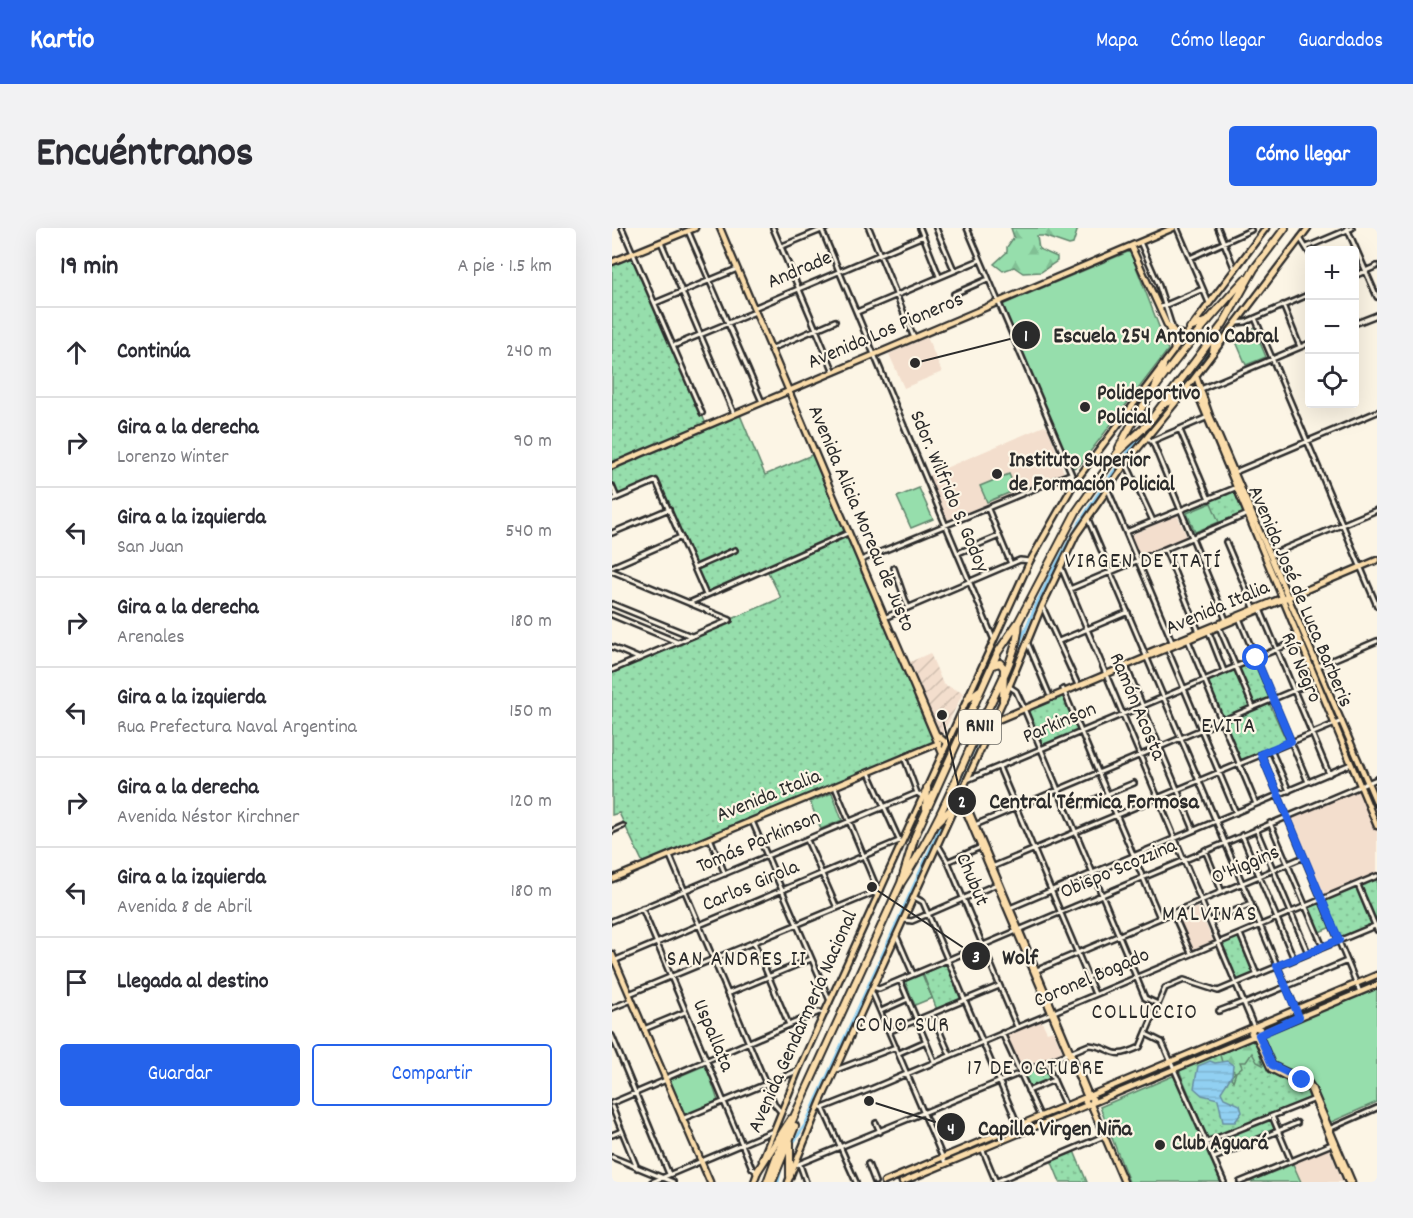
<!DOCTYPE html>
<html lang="es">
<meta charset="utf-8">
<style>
:root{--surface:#fff;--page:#f2f2f3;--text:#2b2b33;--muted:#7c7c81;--line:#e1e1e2;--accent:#2563eb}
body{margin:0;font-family:Dekko,sans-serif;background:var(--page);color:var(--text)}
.controls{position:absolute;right:18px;top:18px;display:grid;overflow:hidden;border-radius:6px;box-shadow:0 6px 24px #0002}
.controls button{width:54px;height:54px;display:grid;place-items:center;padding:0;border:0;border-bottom:2px solid var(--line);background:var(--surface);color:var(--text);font:30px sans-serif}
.stop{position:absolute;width:18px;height:18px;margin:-14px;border:4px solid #2563eb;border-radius:50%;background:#fff}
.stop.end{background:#2563eb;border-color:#fff;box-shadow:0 2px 6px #0008}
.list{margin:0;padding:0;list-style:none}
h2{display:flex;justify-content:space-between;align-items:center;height:78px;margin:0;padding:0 24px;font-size:26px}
h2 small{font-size:20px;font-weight:400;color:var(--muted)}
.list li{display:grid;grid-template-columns:39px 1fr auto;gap:18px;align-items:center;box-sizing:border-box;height:90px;padding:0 24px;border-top:2px solid var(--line)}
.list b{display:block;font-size:22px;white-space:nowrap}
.list p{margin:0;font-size:20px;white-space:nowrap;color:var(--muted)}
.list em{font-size:20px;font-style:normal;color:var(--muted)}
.actions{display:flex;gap:12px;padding:18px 24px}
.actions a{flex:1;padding:14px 0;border:2px solid var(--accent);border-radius:6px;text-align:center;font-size:21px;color:var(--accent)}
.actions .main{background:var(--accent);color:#fff}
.icon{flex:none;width:33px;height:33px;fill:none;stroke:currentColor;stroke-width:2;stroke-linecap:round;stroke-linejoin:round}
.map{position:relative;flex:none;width:765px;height:954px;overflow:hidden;border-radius:6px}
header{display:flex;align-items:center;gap:36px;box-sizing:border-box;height:84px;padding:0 30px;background:var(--accent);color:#fff}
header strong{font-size:28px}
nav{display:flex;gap:33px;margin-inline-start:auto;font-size:21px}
.intro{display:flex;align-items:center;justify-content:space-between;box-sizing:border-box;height:144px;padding:0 36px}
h1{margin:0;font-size:42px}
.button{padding:15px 27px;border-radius:6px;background:var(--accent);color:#fff;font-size:21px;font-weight:700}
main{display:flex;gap:36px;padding:0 36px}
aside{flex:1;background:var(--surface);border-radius:6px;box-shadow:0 6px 24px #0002}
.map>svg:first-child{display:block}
.built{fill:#f3decd}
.industrial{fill:url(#industrial-furrows)}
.green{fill:url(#green-dots);stroke:#60846c;stroke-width:1.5}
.forest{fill:url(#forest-firs);stroke:#60846c;stroke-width:1.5}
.pitch{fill:#96deac;stroke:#60846c;stroke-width:1.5}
.water{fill:url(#water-rules);stroke:#688ea2;stroke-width:1.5}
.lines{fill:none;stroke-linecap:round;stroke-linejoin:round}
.canal{stroke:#91d0f2;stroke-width:3}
.minor-casing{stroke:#2b2b2b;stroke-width:8}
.major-casing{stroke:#2b2b2b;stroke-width:9}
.highway-casing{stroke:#2b2b2b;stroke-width:10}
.minor{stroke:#fcf5e5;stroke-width:3}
.major{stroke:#fbddab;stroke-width:4.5}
.highway{stroke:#fbddab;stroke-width:6}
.route{stroke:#2563eb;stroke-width:8}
.poi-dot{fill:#2b2b2b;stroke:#fcf5e5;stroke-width:2}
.labels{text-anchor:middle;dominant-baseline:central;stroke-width:4.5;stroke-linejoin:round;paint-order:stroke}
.shield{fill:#fcf5e5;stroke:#6a6863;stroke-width:1.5}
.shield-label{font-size:20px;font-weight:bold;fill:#2b2b2b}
.street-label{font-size:21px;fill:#2b2b2b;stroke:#fcf5e5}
.poi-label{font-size:21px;font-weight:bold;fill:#2b2b2b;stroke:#fcf5e5;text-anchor:start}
.neighbourhood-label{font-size:22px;letter-spacing:1.5px;fill:#2b2b2b;stroke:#fcf5e5}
.leader{fill:none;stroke:#2b2b2b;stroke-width:2}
.callout-dot{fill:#2b2b2b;stroke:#fcf5e5;stroke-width:2}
.mark-label{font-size:18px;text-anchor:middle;font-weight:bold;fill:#fff}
.callout-label{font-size:22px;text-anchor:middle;font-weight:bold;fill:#2b2b2b;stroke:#fcf5e5;stroke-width:4.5;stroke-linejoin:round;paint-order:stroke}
</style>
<header>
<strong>Kartio</strong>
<nav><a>Mapa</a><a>Cómo llegar</a><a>Guardados</a></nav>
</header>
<div class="intro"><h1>Encuéntranos</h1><a class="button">Cómo llegar</a></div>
<main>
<aside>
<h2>19 min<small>A pie · 1.5 km</small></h2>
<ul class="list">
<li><svg class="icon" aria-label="ahead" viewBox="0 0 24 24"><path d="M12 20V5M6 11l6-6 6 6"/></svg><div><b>Continúa</b></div><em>240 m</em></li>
<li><svg class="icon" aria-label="right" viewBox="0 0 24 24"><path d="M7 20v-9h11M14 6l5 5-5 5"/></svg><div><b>Gira a la derecha</b><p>Lorenzo Winter</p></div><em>90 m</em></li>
<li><svg class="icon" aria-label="left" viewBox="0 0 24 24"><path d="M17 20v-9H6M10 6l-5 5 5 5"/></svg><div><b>Gira a la izquierda</b><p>San Juan</p></div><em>540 m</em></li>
<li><svg class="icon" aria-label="right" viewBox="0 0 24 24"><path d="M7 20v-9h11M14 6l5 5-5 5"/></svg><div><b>Gira a la derecha</b><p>Arenales</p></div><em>180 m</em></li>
<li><svg class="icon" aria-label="left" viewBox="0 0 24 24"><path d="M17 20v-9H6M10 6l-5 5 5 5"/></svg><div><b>Gira a la izquierda</b><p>Rua Prefectura Naval Argentina</p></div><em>150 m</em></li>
<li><svg class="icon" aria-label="right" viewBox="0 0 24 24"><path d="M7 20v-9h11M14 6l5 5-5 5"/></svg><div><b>Gira a la derecha</b><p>Avenida Néstor Kirchner</p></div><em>120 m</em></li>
<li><svg class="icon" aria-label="left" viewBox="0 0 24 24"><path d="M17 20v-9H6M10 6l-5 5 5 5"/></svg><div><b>Gira a la izquierda</b><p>Avenida 8 de Abril</p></div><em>180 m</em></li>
<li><svg class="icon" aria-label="arrive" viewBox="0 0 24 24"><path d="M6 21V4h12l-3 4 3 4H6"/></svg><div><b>Llegada al destino</b></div></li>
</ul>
<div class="actions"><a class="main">Guardar</a><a>Compartir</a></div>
</aside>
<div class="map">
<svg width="765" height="954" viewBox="0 0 765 954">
<defs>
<pattern id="industrial-furrows" width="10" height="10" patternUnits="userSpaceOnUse" patternTransform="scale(1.5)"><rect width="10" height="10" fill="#f3decd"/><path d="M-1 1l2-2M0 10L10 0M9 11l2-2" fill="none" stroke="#d0bfb0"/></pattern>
<pattern id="green-dots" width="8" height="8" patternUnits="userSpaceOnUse" patternTransform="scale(1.5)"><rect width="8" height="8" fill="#96deac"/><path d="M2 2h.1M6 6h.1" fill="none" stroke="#81bf94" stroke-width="1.8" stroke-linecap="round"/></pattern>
<pattern id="forest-firs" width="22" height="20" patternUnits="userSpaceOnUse" patternTransform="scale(1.5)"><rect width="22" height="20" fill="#96deac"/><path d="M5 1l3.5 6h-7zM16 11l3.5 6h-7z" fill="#81bf94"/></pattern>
<pattern id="water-rules" width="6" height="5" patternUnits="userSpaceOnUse" patternTransform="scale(1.5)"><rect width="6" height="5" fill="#91d0f2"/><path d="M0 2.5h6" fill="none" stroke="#7db3d0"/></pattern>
</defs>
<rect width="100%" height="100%" fill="#fcf5e5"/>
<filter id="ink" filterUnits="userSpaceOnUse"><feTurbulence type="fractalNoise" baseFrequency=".0167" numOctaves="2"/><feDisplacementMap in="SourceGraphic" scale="12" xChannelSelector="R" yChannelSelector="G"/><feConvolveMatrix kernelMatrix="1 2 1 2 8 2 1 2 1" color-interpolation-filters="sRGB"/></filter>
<g filter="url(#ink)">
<path class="built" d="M315 109 330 144 292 160 277 126Z
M432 198 436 200 452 245 335 292 317 247Z
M565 287 575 309 527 328 519 307Z
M747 558 765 601V646L710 667 676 589Z
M586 679 601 713 579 722 565 687Z
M429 792 435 804 441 802 451 825 409 842 395 807Z
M717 921 731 954H689L681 936Z"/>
<path class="industrial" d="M318 425 331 456 351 465 329 510 298 434Z"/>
<path class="green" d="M21 26 94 196 126 182 153 247 202 226 324 516 31 635 7 585 0 587V442L169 370 154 340 94 366 43 255 5 269 0 258V34Z
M622 263 632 286 581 307 571 284Z
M644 430 660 471 642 478 624 439Z
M623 441 639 478 610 490 595 453Z
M451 465 467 503 429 520 413 481Z
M657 475 675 514 627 534 610 494Z
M765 649V696L748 660 749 656Z
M743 659 746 660 761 696 727 711 711 672Z
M709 674 719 699 705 705 695 679Z
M626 709 642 745 625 753 609 716Z
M335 735 349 772 325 782 311 746Z
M643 810 656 839 696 862 700 870 596 912 567 842Z
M433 837 439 852 416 862 410 847Z
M659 890 665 903 604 928 599 915Z
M462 923 475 954H448L439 932Z"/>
<path class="forest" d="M399 0H466L461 16 457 17 431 8H425L427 21 445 29V33L429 44 411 45 402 39 391 43 382 36 395 24V19L402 9Z
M639 813 645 816 651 837 645 834 640 825 634 834H628L630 839 624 844 621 853 619 849 623 844 610 834 608 827 616 821Z"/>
<path class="pitch" d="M518 23 556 122 468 237 459 241 390 77Z
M642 100 654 129 634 137 622 109Z
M397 246 404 262 375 274 368 258Z
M307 260 321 291 299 300 285 269Z
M599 275 607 294 583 304 575 285Z
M220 565 230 592 209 601 198 574Z
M310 746 320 770 303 777 293 753Z
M765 759V874L717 895 700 855 664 838 650 808Z
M94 837 106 873 70 889 56 853Z
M563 847 609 954H517L488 879Z
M681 936 689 954H637Z"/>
<path class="water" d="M598 833 603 835 615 833 621 837 620 847 609 864 612 870 628 877 630 884 623 894H611L606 871 590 867 582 860 586 838Z"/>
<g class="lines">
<path class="canal" d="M560 170 600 119
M541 194 555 176
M397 444C430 351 474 275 536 199
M333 585 388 463
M179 918 193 897 332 591
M166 954 170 935"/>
<g class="minor-casing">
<path id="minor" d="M10 0 90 185
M161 0 222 144
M209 0 381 410
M257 0 302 110
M308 0 327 48
M324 0 342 42
M355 0 463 254
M565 0 597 75
M606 0 623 42
M735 0 765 69
M76 3 150 174
M688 10 698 26
M49 14 122 186
M528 14 546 55 560 99
M168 19 214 0
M695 19 740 0
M578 30 639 2
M742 48 765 38
M342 66 376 51
M43 75 125 41
M671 77 688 119
M144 79 311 8
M547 80 591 61
M245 84 368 32
M643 90 765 378
M625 95 634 94 698 66
M742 96 765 87
M61 118 143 84
M161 120 223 93
M589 161 698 115
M568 202 597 271
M536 210 541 215 614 392
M540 213 596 189
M514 235 541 293
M623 244 765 184
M0 258 5 270
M496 262 561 416
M0 272 44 253 94 367
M376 281 399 336
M476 291 687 789
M514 304 623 260
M0 305 57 281
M614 314 643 382
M553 321 587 404
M346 325 387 308
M658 327 765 282
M249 332 458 246
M0 339 69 309
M449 339 642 799
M82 340 123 322
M282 340 296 380
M0 343 118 392
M458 361 636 286
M77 375 236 305
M0 376 79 408
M430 378 465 455
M648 381 717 546
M0 387 65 414
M272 390 408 332 418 333
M627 390 696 554
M607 399 641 479
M596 402 612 443
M576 412 644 576
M447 413 516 384
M416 416 437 466
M0 419 26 430
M555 420 624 585
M514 438 582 602
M706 438 765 413
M0 442 118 392
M398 459 404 463 411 478 533 770 546 776
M451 461 548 690
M659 522 677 563
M649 526 748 764
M292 529 305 565 311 569
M387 539 483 766
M257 545 288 614
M355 552 687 412
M223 559 264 658 269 662
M469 577 522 555
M140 593 218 773
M658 595 711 719
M363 597 704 453
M644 601 696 725
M0 603 11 598
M630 607 682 731
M98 610 113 646
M195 612 225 680
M326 617 336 634 405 799
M593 622 610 664
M58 628 163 877 169 884
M337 633 369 619
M380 639 730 493
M746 657 765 702
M302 669 311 674 409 904
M30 680 140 940 145 944
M398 680 739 536
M561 685 579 725
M292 692 300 693 385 656
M0 693 305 565
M598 693 639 676
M628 706 645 747
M285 709 301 746
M142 714 177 797
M4 732 287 613
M423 743 692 629
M476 749 517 732
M288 752 322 833
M261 759 267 761 765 551
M260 764 333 935
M17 766 261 665 266 667
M115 766 199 731
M632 776 735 733
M0 780 20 772
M269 783 296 771
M607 783 631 774
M320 786 338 827
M32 801 73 784
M278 803 387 758
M390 805 428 888
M534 806 550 814 612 954
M0 808 57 946
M287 825 314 813
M434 835 453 877
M224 842 284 819
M54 850 207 784 213 785
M416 863 442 852
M0 875 54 852
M207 878 211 880 259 861 765 648
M0 879 25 940
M211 880 244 954
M660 888 679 933
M70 891 185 843
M264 895 268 904
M717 901 765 880
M0 907 10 903
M595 914 703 871
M370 920 384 954
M0 929 61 954
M602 930 685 895
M256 936 263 954
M184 937 477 817C504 819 496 834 528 819L553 760 572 752 606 763 765 697
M188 937 194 954
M40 954 161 903
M383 954 492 908
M628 954 720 916"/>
</g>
<g class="major-casing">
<path id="major" d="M108 0 330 525
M519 18 561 110 562 123
M0 34 83 0
M557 98 564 105 573 107
M584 148 598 188 765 576
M574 161H580L586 167 765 598
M0 238 561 0
M281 406 324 506 332 513
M538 424 672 369
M381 494 765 332
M344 577 349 575 352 579 475 869 473 874 479 877 481 871 477 868 349 564
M0 651 327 515
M0 726 98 954
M479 877 512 954
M150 932 186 843 418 333 463 254 654 0
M142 954 146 943
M176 954 209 873 394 466 430 378 464 307 514 235 564 174 696 0
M272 954 765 747
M290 954 765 757
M736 954 698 861 659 841 644 808 639 805 642 799 648 801 647 807 660 837 696 854 700 860 740 954"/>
</g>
<g class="highway-casing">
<path id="highway" d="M578 100 595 93
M601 124 604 107
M543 160 551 138
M551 176 567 170
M507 220C534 163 591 97 633 51
M380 437 388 435 392 440 391 472
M356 471 368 462
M314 580 315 560
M325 595 342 578
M289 655 303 608 386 424 407 393 464 284 506 224 535 197 611 96 642 41 673 0
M145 944 179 891
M178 948V914
M155 954 166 924 289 655C323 604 346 547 371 491 385 461 406 427 407 393
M160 954 183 898"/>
</g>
<use href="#minor" class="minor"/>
<use href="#major" class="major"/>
<use href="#highway" class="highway"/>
</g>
</g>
<g class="lines" filter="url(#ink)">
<path class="route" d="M644 430 679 513 649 526 727 712 665 738 687 789 647 807 660 837 690 852"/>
</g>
<g class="poi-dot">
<circle cx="473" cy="179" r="6"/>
<circle cx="385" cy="246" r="6"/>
<circle cx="548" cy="917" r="6"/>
</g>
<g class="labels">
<rect class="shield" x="347" y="482" width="42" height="34" rx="4.5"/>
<g class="shield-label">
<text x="368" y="499">RN11</text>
</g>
<g class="street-label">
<text transform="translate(188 43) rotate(-23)">Andrade</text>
<text transform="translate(274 104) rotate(-23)">Avenida Los Pioneros</text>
<text transform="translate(336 264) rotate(67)">Sdor. Wilfrido S. Godoy</text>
<text transform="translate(248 291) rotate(67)">Avenida Alicia Moreau de Justo</text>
<text transform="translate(687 369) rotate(67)">Avenida José de Luca Barberis</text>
<text transform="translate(606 381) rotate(-23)">Avenida Italia</text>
<text transform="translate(688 440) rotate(67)">Río Negro</text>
<text transform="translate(524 479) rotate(67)">Ramón Acosta</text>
<text transform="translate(448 496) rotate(-23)">Parkinson</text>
<text transform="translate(157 569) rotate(-22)">Avenida Italia</text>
<text transform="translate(147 615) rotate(-23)">Tomás Parkinson</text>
<text transform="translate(634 638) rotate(-23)">O'Higgins</text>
<text transform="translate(507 642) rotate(-23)">Obispo Scozzina</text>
<text transform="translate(359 652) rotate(67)">Chubut</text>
<text transform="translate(139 659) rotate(-23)">Carlos Girola</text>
<text transform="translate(480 751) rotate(-23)">Coronel Bogado</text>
<text transform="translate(192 794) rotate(-66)">Avenida Gendarmería Nacional</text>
<text transform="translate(100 808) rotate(67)">Uspallata</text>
</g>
<g class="poi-label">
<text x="485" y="167">Polideportivo<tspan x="485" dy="24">Policial</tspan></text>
<text x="397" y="234">Instituto Superior<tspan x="397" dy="24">de Formación Policial</tspan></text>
<text x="560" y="917">Club Aguará</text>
</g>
<g class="neighbourhood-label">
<text x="531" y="334">VIRGEN DE ITATÍ</text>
<text x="617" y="499">EVITA</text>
<text x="598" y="687">MALVINAS</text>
<text x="125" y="732">SAN ANDRES II</text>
<text x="533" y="785">COLLUCCIO</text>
<text x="291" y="798">CONO SUR</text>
<text x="424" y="841">17 DE OCTUBRE</text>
</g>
</g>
<path class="leader" d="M303 135L414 107M330 487L350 573M260 659L364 728M257 873L339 899"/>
<g class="callout-dot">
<circle cx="303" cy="135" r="6"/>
<circle cx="330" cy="487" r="6"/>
<circle cx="260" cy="659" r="6"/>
<circle cx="257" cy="873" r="6"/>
<circle cx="414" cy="107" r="15"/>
<circle cx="350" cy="573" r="15"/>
<circle cx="364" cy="728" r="15"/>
<circle cx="339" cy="899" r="15"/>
</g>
<g class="mark-label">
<text x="414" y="113">1</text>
<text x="350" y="579">2</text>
<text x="364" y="734">3</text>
<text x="339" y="906">4</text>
</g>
<g class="callout-label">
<text x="554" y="114">Escuela 254 Antonio Cabral</text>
<text x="482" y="580">Central Térmica Formosa</text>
<text x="408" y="736">Wolf</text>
<text x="443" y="907">Capilla Virgen Niña</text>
</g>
</svg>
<div class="controls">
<button>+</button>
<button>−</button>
<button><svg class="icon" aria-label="locate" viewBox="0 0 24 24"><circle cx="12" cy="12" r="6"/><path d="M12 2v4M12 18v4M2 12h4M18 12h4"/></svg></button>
</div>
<div class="stop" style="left:644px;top:430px"></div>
<div class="stop end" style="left:690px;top:852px"></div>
</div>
</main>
